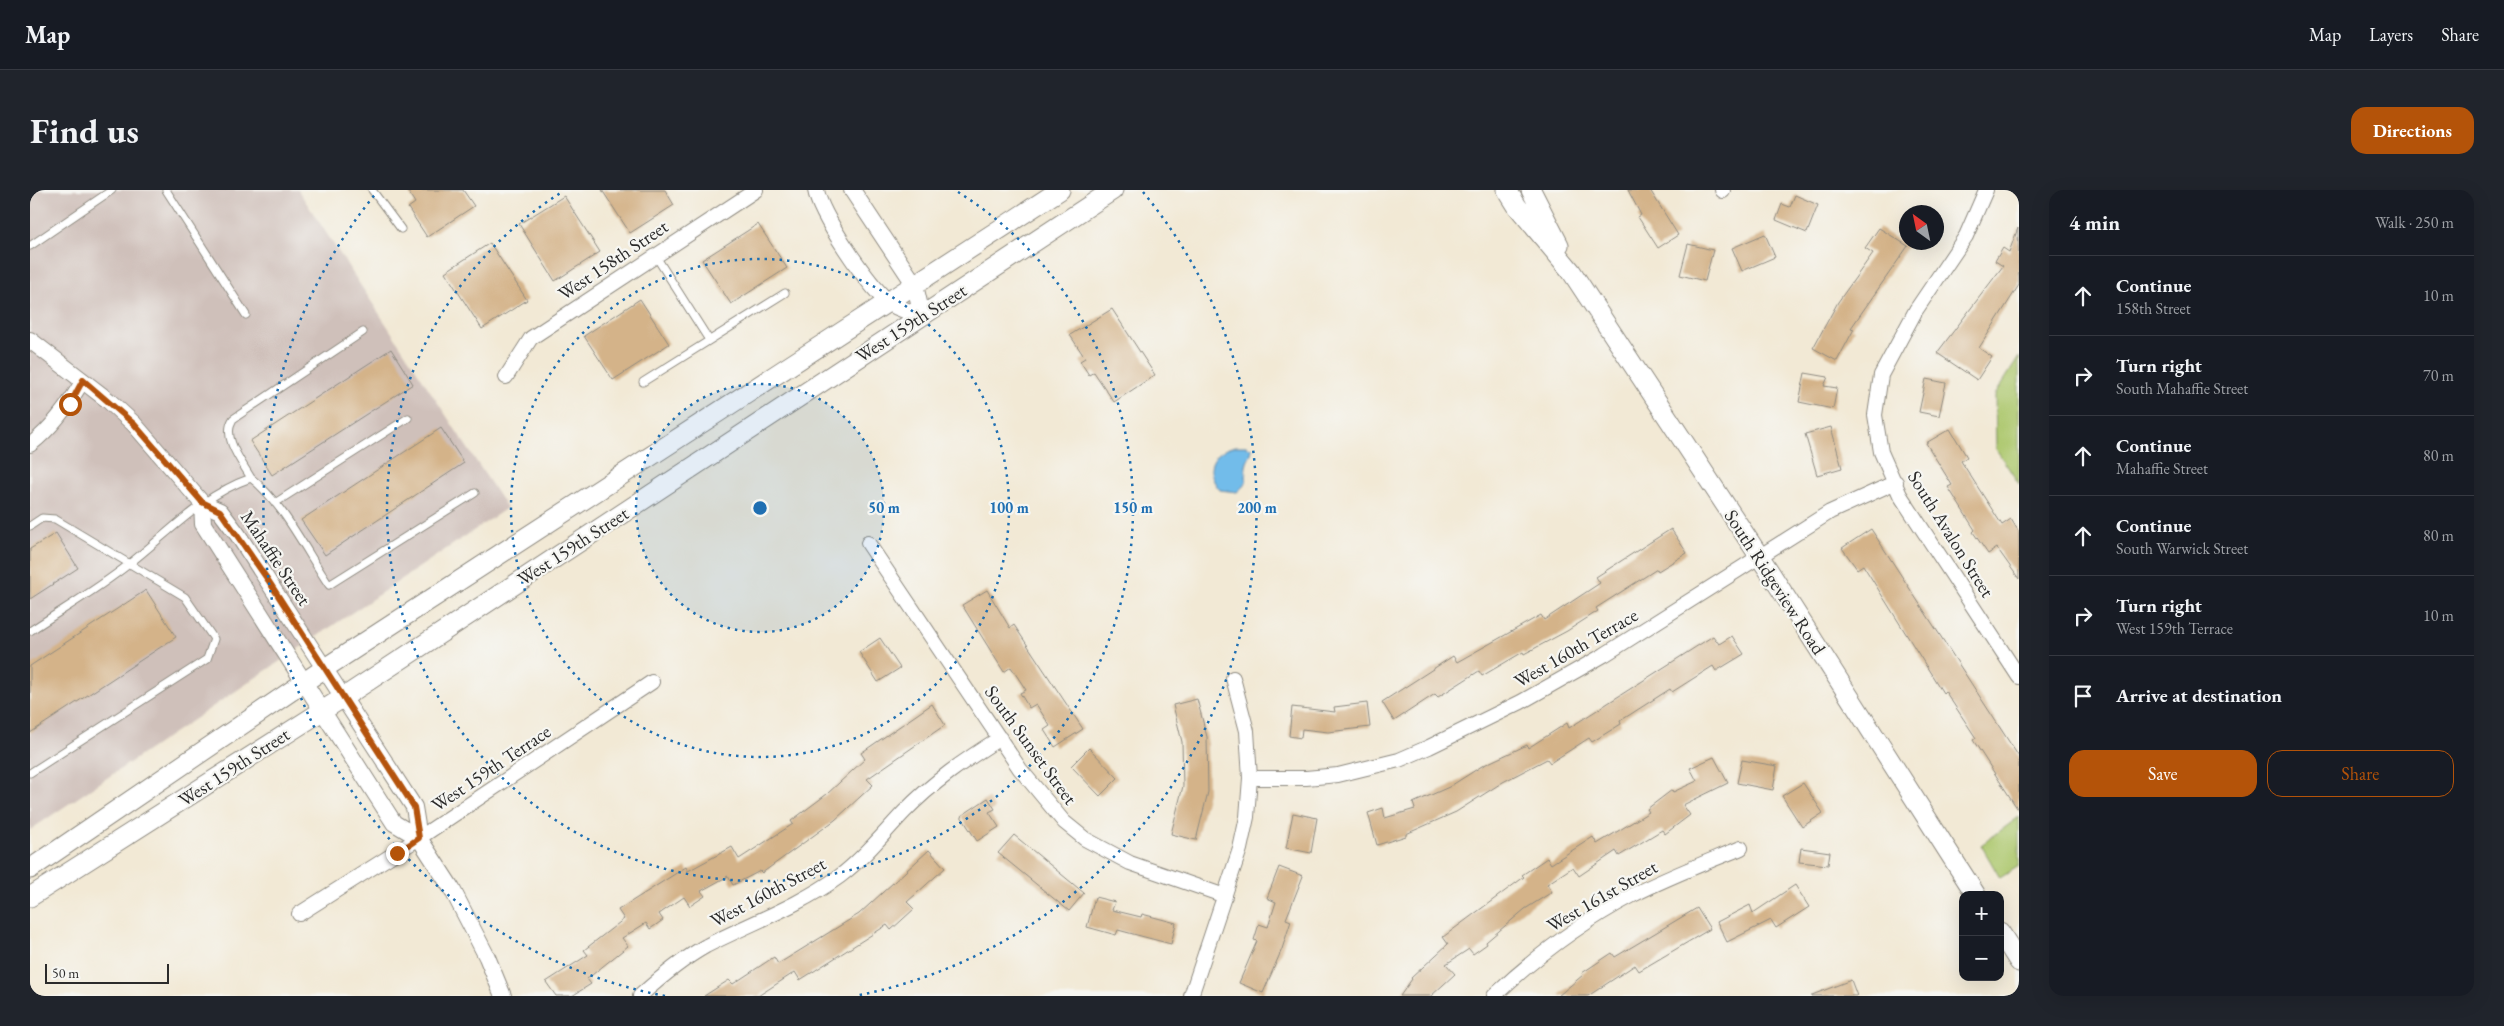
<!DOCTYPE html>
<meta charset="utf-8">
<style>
:root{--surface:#171b24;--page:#20242c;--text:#f1f3f6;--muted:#9ea1a6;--line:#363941;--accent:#b45309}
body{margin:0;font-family:"EB Garamond",serif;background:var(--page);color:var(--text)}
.controls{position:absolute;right:15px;bottom:15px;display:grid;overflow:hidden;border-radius:10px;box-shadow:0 5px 20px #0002}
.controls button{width:45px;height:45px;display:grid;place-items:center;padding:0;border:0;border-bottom:1px solid var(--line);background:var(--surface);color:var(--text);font:25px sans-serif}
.compass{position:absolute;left:1869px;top:15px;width:45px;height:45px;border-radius:50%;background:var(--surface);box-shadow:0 5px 20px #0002;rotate:327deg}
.scale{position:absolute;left:15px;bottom:12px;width:124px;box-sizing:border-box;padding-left:5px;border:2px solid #2b2b2b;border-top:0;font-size:14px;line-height:18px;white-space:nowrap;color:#2b2b2b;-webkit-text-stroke:4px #f6f6f2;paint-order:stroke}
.stop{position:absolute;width:15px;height:15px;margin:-11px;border:4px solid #b45309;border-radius:50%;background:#fff}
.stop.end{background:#b45309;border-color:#fff;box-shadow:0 1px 5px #0008}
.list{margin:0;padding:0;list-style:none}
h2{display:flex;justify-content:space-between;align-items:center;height:65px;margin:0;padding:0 20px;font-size:21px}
h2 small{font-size:16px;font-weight:400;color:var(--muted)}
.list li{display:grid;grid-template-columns:32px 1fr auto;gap:15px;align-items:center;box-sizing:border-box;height:80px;padding:0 20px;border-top:1px solid var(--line)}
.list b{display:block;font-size:19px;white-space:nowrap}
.list p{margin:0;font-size:16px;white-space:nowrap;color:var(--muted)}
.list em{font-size:16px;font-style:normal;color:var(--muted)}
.actions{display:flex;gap:10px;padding:15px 20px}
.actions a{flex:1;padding:11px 0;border:1px solid var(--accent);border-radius:15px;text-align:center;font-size:18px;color:var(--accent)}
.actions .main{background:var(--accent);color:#fff}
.icon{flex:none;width:28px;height:28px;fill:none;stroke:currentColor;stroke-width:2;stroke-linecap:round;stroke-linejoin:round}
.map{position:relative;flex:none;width:1989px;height:806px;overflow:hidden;border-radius:15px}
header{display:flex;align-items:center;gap:30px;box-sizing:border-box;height:70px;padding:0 25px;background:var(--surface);border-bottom:1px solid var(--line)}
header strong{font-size:24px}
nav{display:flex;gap:28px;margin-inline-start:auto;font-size:18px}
.intro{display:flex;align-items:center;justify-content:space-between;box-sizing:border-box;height:120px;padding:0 30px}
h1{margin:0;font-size:35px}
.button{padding:12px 22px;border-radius:15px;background:var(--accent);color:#fff;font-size:18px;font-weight:700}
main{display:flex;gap:30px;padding:0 30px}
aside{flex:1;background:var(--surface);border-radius:15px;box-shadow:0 5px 20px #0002}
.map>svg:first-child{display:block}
.industrial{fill:#cfc0ba}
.green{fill:#adc86e;stroke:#6c7a4c}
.water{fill:#72bcea;stroke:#4e748a}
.building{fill:#d4b389}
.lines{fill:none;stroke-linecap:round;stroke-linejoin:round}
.service-casing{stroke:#8e8a80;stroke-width:9}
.minor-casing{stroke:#8e8a80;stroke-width:16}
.tertiary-casing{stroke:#8e8a80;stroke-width:18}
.secondary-casing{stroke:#8e8a80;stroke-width:21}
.service{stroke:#fff;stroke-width:7}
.minor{stroke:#fff;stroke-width:14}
.tertiary{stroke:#fff;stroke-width:16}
.secondary{stroke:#fff;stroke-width:19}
.route{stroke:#b45309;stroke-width:6}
.ring{fill:none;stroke:#1f6fb2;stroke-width:2.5;stroke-dasharray:2.5 5}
.labels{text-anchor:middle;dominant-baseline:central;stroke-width:4.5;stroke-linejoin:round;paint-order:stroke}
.street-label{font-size:19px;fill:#2b2b2b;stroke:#f6f6f2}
.centre{fill:#1f6fb2;stroke:#f6f6f2;stroke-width:2.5}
.ring-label{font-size:15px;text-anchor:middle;font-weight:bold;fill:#1f6fb2;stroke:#f6f6f2;stroke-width:4.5;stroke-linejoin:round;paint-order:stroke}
</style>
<header>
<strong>Map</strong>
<nav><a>Map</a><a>Layers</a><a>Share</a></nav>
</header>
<div class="intro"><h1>Find us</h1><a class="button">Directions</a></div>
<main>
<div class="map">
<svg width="1989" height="806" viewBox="0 0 1989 806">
<rect width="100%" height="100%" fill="#f6f6f2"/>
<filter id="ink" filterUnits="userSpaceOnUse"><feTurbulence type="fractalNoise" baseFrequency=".02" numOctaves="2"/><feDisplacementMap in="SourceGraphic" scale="10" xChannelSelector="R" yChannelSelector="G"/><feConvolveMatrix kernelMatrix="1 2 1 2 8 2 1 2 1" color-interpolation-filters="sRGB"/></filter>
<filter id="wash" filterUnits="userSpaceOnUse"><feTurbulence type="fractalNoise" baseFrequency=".0096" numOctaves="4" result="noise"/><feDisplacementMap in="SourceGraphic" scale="20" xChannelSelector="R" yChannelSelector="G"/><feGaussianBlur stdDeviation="1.12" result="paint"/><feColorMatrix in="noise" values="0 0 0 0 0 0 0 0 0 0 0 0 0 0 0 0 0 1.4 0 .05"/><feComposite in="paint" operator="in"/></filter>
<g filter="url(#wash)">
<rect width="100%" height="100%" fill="#f2e9d5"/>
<path class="industrial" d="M0 0H268L477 318 0 640Z"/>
<path class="green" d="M1989 167V294L1966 259 1965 205Z
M1989 627V676L1970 688 1951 655Z"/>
<path class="water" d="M1206 256H1216L1222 259C1221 266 1217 270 1216 276 1214 291 1222 289 1207 302L1190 300C1173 280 1181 261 1206 256Z"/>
<g id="blocks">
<path class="building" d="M377 0H433L444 16 397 47 378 18 385 13Z
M572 0H635L644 15 600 43Z
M1598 0H1620L1648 45 1628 58 1608 27 1611 25Z
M1765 5 1788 15 1777 43 1746 30 1752 14 1760 17Z
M534 6 570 62 525 91 489 34Z
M728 34 757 78 701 114 672 70Z
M1849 38 1878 56 1821 138 1824 139 1807 171 1783 158 1808 112 1843 63 1835 58Z
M1988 38 1989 95 1949 158 1962 167 1947 190 1907 163 1973 76 1965 71 1973 58 1979 62Z
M1735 44 1745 67 1712 81 1702 58Z
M460 53 497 110 452 139 415 82Z
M1658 54 1683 60 1675 91 1650 85Z
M610 109 639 154 583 190 554 146Z
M1082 119 1125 185 1084 212 1064 182 1059 185 1050 171 1055 168 1040 145Z
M361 159 383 194 242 285 220 251Z
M1775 183 1798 187 1794 196 1807 198 1803 219 1769 212Z
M1896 189 1916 193 1909 226 1889 222Z
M1801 237 1812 278 1787 285 1775 244Z
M411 238 434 273 295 365 271 330Z
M1920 239 1937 267 1931 271 1972 335 1981 329 1989 342V389L1967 358 1958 364 1943 342 1945 340 1918 297 1922 295 1896 253Z
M1641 339 1657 363 1628 381 1627 379 1566 418 1568 421 1537 441 1494 464 1493 462 1452 486 1449 481 1408 507 1405 504 1364 531 1352 512 1423 466 1427 472 1511 425 1514 430 1570 393 1566 387Z
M1841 339 1989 567V621L1943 550 1946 548 1915 501 1913 503 1833 375 1827 379 1812 358Z
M26 343 48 378 0 409V359Z
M116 400 146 447 0 543V476Z
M957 400 980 438 984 435 1053 539 1025 557 1014 540 1020 536 1006 514 999 518 990 503 996 500 981 477 974 482 932 415Z
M1683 446 1689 454 1702 446 1714 464 1686 481 1683 476 1642 502 1640 499 1590 531 1591 534 1562 552 1559 548 1520 573 1517 569 1473 592 1426 622 1376 644V646L1347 655 1338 623 1353 618 1355 628 1385 619 1383 613 1419 597 1452 576 1497 555 1498 558 1537 533 1539 538Z
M850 448 870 478 848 492 829 462Z
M1167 509 1177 547 1178 602 1166 650 1141 644 1153 596 1152 552 1143 515Z
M1337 513 1340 537 1298 542 1272 539 1271 548 1259 546 1262 517 1305 522 1304 517Z
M902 514 915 535 837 589 843 595 805 630 732 683 730 681 703 695 698 686 671 701 675 706 660 716 654 707 629 724 633 730 620 739 616 733 592 748 598 756 557 789 561 794 542 806H526L516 792 558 765 554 760 594 729 588 720 656 677 658 681 702 657 709 669 763 634 761 631 797 604 835 569 831 563Z
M1059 558 1088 588 1070 606 1041 576Z
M1684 567 1698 593 1653 615 1660 625 1635 644 1632 640 1589 666 1586 661 1549 686 1543 677 1517 694 1522 702 1495 719 1456 752 1457 754 1443 764 1439 759 1416 774 1425 784 1401 806H1370L1382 789 1381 788 1418 754 1413 747 1494 687 1492 685 1517 668 1521 674 1563 647 1567 654 1619 622 1617 619 1642 600 1643 602 1667 591 1660 578Z
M1712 570 1747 576 1743 600 1707 593Z
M1773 593 1793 623 1772 637 1752 606Z
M958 608 965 619 959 622 969 637 947 651 931 626Z
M1263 623 1287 628 1281 663 1256 658Z
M984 645 1054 703 1039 721 968 663Z
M1771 658 1800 662 1798 675 1769 672Z
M899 660 915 678 877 712 884 719 861 740 857 735 770 790 765 782 728 806H674L699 790 703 794 744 767 748 774 829 724Z
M1249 677 1273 686 1256 729 1261 731 1252 759 1233 803 1209 793 1227 751 1224 750 1229 734 1238 737 1246 712 1237 708Z
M1765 695 1779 717 1746 738 1741 730 1697 752 1687 732 1720 715 1723 723Z
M1065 707 1085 712 1082 720 1111 727 1112 724 1146 733 1141 754 1088 740 1086 745 1057 737Z
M1667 718 1680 739 1609 781 1605 775 1558 806H1528L1553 785 1552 783 1582 763 1585 767Z
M1821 790 1827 806H1782V805Z"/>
</g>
</g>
<g filter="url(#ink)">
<use href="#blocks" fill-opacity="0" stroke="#8e8a80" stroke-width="1"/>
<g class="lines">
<g class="service-casing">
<path id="service" d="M136 0 216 125
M342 0 371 39
M0 56 82 0
M625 65 679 150
M613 192 755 103
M221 288C212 272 191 247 203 229L333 142
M245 313 378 228
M0 336 12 328 25 329 155 407 184 449 177 469 0 583
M0 441C33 419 68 399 99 374 139 343 172 305 221 288 253 313 276 361 299 395L445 303"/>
</g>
<g class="minor-casing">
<path id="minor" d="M1692 0 1693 1
M1956 0 1936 46 1886 120 1851 185 1845 225 1851 262 1870 305 1989 487
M476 187 501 148 726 0
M0 255C23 237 39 215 53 190
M838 353 990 579 1034 632 1055 649 1100 673 1195 706
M1220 588H1276L1308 585 1369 570 1399 557 1491 512 1574 465 1800 322 1866 292
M269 724 389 648 622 492
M610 806C631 787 651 770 676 756 721 733 769 716 810 686 835 667 853 644 874 622 903 592 935 570 970 548
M1161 806 1210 659 1217 627 1220 588 1217 541 1203 488
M1464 806C1506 766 1552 732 1603 705 1638 687 1675 673 1711 658"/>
</g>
<g class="tertiary-casing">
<path id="tertiary" d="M786 0C790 25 837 93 857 111 865 118 881 122 892 126
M822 0 885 95 892 126
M0 150 79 211 104 234 172 313 190 321 208 345 384 617 389 648 422 699 457 767 473 806
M172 313 173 334 364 633 389 648"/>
</g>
<g class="secondary-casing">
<path id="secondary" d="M1477 0 1487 16 1541 81 1739 381 1946 705
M1501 0 1529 55
M0 679 295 478 1030 0
M0 707 314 507 1083 0
M1970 742 1989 772"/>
</g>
<use href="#service" class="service"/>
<use href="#minor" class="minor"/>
<use href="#tertiary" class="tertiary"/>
<use href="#secondary" class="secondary"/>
</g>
</g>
<g class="lines" filter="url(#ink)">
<path class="route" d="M40 214 53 190 104 234 172 312 190 321 238 390 384 617 389 648 367 663"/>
</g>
<circle cx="730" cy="318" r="124" fill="#1f6fb2" fill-opacity=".12"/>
<g class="ring">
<circle cx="730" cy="318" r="124"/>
<circle cx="730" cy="318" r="249"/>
<path d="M928 2A373 373 0 1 1 532 2"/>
<path d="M635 806A497 497 0 0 1 347 2M1113 2A497 497 0 0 1 825 806"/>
</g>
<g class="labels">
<g class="street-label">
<text transform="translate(583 70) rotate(-34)">West 158th Street</text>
<text transform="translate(881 133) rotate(-33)">West 159th Street</text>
<text transform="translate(1921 344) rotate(58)">South Avalon Street</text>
<text transform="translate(543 356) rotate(-33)">West 159th Street</text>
<text transform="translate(246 368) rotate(56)">Mahaffie Street</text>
<text transform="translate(1745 392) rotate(57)">South Ridgeview Road</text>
<text transform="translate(1546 458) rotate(-30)">West 160th Terrace</text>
<text transform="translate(1001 555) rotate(54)">South Sunset Street</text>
<text transform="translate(204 577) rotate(-33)">West 159th Street</text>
<text transform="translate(461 578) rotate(-34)">West 159th Terrace</text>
<text transform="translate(738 702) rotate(-28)">West 160th Street</text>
<text transform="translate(1572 706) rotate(-30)">West 161st Street</text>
</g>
</g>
<circle cx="730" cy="318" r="8" class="centre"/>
<g class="ring-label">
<text x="854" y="323">50 m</text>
<text x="979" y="323">100 m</text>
<text x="1103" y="323">150 m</text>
<text x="1227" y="323">200 m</text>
</g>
</svg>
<div class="controls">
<button>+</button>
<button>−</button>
</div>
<svg class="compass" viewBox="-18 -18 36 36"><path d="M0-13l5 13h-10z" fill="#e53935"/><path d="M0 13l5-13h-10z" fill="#9ea1a6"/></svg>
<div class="scale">50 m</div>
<div class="stop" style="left:40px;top:214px"></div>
<div class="stop end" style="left:367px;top:663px"></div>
</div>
<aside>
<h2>4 min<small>Walk · 250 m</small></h2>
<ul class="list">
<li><svg class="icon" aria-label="ahead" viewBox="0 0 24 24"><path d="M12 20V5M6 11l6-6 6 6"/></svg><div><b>Continue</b><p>158th Street</p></div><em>10 m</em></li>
<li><svg class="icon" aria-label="right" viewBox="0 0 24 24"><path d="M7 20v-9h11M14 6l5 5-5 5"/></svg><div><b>Turn right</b><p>South Mahaffie Street</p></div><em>70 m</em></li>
<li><svg class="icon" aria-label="ahead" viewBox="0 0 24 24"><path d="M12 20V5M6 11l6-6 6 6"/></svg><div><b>Continue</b><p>Mahaffie Street</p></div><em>80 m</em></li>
<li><svg class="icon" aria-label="ahead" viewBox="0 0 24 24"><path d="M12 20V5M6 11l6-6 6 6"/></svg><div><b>Continue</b><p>South Warwick Street</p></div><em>80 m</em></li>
<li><svg class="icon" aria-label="right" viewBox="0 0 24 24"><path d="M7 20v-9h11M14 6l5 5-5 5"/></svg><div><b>Turn right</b><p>West 159th Terrace</p></div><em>10 m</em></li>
<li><svg class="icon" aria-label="arrive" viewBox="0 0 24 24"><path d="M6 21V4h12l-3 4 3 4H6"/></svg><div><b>Arrive at destination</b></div></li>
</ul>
<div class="actions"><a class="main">Save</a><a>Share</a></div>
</aside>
</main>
